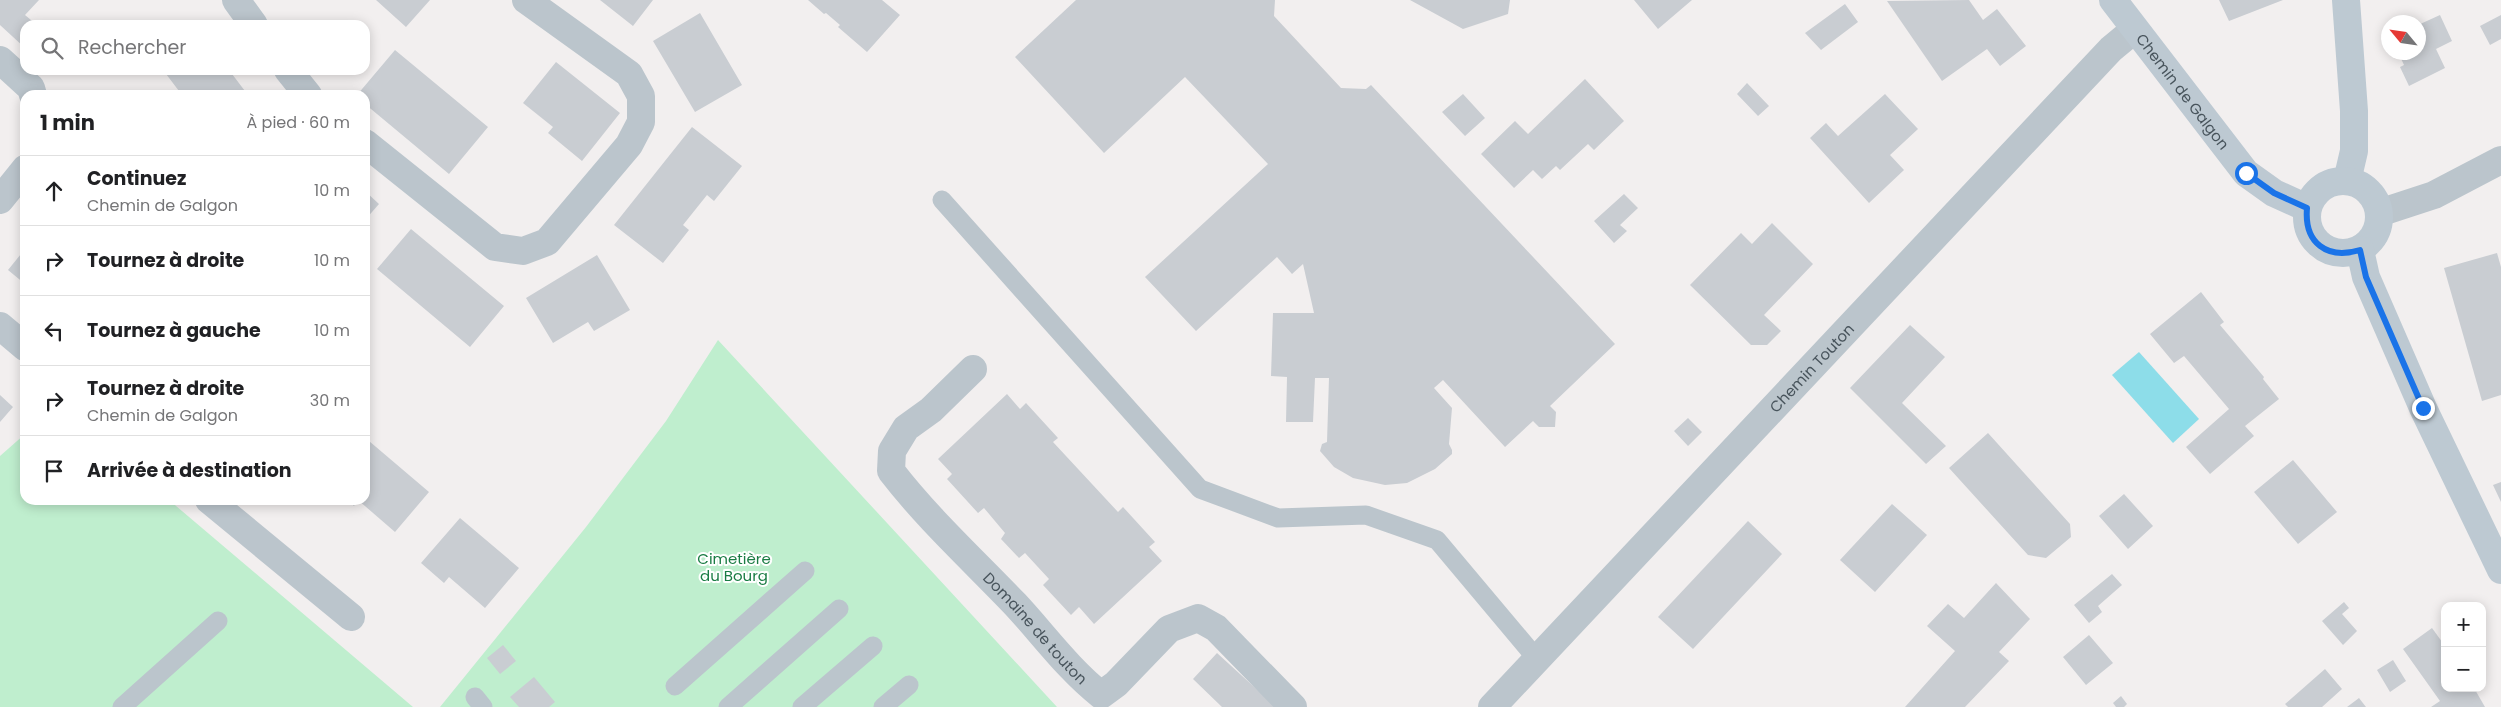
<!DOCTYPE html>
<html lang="fr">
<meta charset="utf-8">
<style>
:root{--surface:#fff;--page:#f2f2f2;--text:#202124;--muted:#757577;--line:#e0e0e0}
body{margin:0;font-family:Poppins,sans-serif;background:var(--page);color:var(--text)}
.controls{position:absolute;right:15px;bottom:15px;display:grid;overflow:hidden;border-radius:10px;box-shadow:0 2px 12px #0003}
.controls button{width:45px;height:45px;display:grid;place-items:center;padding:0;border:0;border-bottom:1px solid var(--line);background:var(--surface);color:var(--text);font:25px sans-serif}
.compass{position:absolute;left:2381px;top:15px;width:45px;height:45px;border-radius:50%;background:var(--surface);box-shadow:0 2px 12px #0003;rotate:299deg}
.stop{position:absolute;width:15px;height:15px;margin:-11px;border:4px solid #1a73e8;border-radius:50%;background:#fff}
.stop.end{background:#1a73e8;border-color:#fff;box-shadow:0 1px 5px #0008}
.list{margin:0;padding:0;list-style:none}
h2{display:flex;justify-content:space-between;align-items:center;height:65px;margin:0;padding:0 20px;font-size:21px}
h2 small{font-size:16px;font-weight:400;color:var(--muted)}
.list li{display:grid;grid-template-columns:32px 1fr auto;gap:15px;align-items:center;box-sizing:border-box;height:70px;padding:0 20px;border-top:1px solid var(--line)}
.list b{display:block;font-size:19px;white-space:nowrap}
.list p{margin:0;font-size:16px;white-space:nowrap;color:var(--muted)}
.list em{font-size:16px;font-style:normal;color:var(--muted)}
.icon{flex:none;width:28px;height:28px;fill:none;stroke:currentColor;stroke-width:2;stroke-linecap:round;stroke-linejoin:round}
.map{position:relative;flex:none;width:2501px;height:707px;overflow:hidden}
.search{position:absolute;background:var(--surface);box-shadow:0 2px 12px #0003;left:20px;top:20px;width:350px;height:55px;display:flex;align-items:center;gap:12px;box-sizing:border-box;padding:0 18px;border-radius:15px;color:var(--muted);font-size:19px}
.panel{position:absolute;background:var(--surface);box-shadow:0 2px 12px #0003;left:20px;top:90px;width:350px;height:415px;border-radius:15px}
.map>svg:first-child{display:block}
.green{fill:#bfeece}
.water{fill:#8ddde9}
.building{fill:#c9cdd2}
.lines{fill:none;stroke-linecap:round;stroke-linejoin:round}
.lane{stroke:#bbc5cc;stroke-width:19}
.street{stroke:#bbc5cc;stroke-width:28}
.secondary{stroke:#bdc9d2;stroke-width:28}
.route{stroke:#1a73e8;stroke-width:6}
.labels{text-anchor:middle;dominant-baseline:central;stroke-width:4;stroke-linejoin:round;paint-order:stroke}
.street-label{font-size:15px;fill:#48545c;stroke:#fff}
.park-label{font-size:15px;fill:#1a7c44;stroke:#fff}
</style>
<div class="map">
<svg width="2501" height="707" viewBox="0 0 2501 707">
<rect width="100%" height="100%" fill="#f2efef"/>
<path class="green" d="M718 340 1057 707H440L586 527 666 421Z
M25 434V500H169L413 707H0V456Z"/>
<path class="water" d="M2139 352 2199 419 2173 443 2112 375Z"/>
<path class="building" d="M0 0H39L25 15 37 25H25V48L0 25Z
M376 0H430L406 27Z
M600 0H653L633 26Z
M808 0H882L900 15 867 52 838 27 840 25 826 13 824 14Z
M1076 0H1275L1274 16 1341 88 1366 89 1371 85 1615 344 1550 406 1556 412 1555 427H1539L1533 421 1505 447 1443 380 1434 388 1452 408 1449 444 1452 450V454L1435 469 1407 483 1385 485 1353 478 1334 467 1320 451 1322 444 1327 442 1329 378H1315L1313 422H1286L1287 377 1271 376 1273 313H1314L1303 264 1292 274 1277 257 1196 331 1145 277 1268 164 1185 77 1104 153 1015 57Z
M1410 0H1510L1508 14 1463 29Z
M1634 0H1692L1658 29Z
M1969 0 1983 20 1997 9 2026 46 2000 66 1987 49 1942 81 1887 1Z
M2219 0H2283L2229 21Z
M1845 4 1858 22 1821 50 1805 33Z
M700 13 742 85 695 112 653 41Z
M2440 15 2452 41 2436 49 2445 68 2409 86 2400 67 2404 65 2398 52H2418V25Z
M2501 15V39L2490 45 2480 26Z
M395 50 488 127 449 174 365 104V95H357Z
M556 62 620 113 582 161 548 133 553 127 523 103Z
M163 70H229L248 95H182Z
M1585 79 1624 121 1594 150 1588 144 1560 170 1556 166 1542 179 1533 170 1514 188 1481 154 1515 121 1528 134Z
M1747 83 1769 106 1758 116 1737 94Z
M1463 94 1485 118 1465 136 1442 112Z
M1885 94 1918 129 1890 155 1904 170 1869 203 1810 138 1826 123 1838 136Z
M692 127 742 166 714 201 707 195 683 225 689 230 663 263 614 225Z
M365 191 379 204 365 220Z
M1624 194 1638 208 1620 225 1627 231 1614 243 1594 221Z
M1772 223 1813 264 1764 315 1781 331 1767 345H1751L1690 285 1741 233 1752 244Z
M411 229 504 306 470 347 377 269Z
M25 249V284L8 270Z
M2497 253 2501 267V395L2482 401 2444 268Z
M597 255 630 310 594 331 588 322 553 343 526 298Z
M2201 292 2224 322 2220 325 2264 377 2263 379 2279 399 2245 426 2254 436 2210 474 2186 447 2229 409 2184 356 2174 363 2150 334Z
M1910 325 1945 357 1902 403 1946 446 1926 464 1850 388Z
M1007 394 1020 409 1026 403 1058 438 1053 442 1118 512 1123 507 1155 542 1149 547 1162 561 1094 624 1079 607 1071 615 1043 585 1049 579 1025 553 1019 558 1001 539 1005 533 984 508 978 513 947 479 952 474 938 459Z
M0 395 13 407 0 422Z
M1688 418 1702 432 1688 446 1674 431Z
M1988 433 2070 524 2071 537 2046 558 2028 555 1949 468Z
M369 441 429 492 395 532 358 500 354 506 347 500H365V445Z
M2293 460 2337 512 2298 544 2254 492Z
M2501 482V502L2493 485Z
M2124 494 2153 526 2128 549 2099 516Z
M1892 504 1927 535 1875 592 1840 560Z
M460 518 519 568 485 608 449 577 444 583 421 563Z
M1748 521 1782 554 1693 649 1658 617Z
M2112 574 2122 585 2098 606 2102 612 2089 623 2074 605Z
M1996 583 2030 619 1999 652 2009 661 1965 707H1905L1955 651 1927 626 1948 604 1964 618Z
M2344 602 2349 608 2342 614 2357 631 2343 645 2322 621Z
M2432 628 2445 646V688H2474L2485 707H2431L2440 701 2403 649Z
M2089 635 2113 663 2086 685 2063 657Z
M503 645 516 661 500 674 487 658Z
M1217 653 1276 707H1222L1193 679Z
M2393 660 2406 681 2390 692 2377 670Z
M2325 669 2342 689 2322 707H2288L2285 704Z
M534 677 555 702 549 707H519L510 697Z
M2121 696 2127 704 2124 707H2116L2113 703Z
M2359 698 2366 707H2347Z"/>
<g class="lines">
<path class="lane" d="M942 200 1200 489 1278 518 1366 515 1437 540 1537 659
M675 686 805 571
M475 697 483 707
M122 707 218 621
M728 707 839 609
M802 707 873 646
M883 707 909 685"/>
<g class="street">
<path d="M236 0 254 25"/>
<path d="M0 60 31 88 33 95"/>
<path d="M288 70 308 95"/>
<path d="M365 143 495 247 523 251 547 242 629 145 641 122V96L629 74 526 0"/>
<path d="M0 200 25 169"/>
<path d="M2379 213 2434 195 2501 160"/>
<path d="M0 326 25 347"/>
<path id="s1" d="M973 369 931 410 906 428 892 451 891 471C928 519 973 560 1015 604 1043 634 1068 669 1101 695L1116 684 1169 629 1198 618 1216 628 1293 707"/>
<path d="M209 500 351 617"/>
<path id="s2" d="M1492 707 2111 49 2134 30"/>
</g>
<g class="secondary">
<path id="s3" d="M2113 0 2246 173 2274 193 2307 208"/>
<path d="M2346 0 2354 111V151L2347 181"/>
<circle cx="2343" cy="217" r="36"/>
<path d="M2360 250 2366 277 2423 408 2501 570"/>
</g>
</g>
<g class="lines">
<path class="route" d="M2246 173 2274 193 2307 208C2304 243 2327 260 2360 250L2366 277 2423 408"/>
</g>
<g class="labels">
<g class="street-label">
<text stroke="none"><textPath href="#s3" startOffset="115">Chemin de Galgon</textPath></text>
<text stroke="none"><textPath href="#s2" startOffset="466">Chemin Touton</textPath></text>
<text stroke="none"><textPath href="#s1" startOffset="350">Domaine de touton</textPath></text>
</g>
<g class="park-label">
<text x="734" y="558">Cimetière<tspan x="734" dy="17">du Bourg</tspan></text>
</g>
</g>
</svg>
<div class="controls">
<button>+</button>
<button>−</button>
</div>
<svg class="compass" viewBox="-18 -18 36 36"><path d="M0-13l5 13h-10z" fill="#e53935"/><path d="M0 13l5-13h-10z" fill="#757577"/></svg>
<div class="stop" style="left:2246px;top:173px"></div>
<div class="stop end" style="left:2423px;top:408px"></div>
<div class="search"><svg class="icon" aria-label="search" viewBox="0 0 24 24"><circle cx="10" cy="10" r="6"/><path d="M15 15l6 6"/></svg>Rechercher</div>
<section class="panel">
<h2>1 min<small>À pied · 60 m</small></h2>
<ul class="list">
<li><svg class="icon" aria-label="ahead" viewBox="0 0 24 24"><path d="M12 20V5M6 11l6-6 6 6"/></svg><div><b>Continuez</b><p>Chemin de Galgon</p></div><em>10 m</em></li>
<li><svg class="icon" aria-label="right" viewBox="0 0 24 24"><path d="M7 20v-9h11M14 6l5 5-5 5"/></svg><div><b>Tournez à droite</b></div><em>10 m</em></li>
<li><svg class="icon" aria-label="left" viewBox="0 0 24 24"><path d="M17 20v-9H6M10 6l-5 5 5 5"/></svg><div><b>Tournez à gauche</b></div><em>10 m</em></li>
<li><svg class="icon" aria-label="right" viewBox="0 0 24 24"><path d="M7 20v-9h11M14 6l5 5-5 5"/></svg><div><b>Tournez à droite</b><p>Chemin de Galgon</p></div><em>30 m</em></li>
<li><svg class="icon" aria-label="arrive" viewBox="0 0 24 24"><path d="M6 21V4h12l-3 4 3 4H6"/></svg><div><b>Arrivée à destination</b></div></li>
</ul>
</section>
</div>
